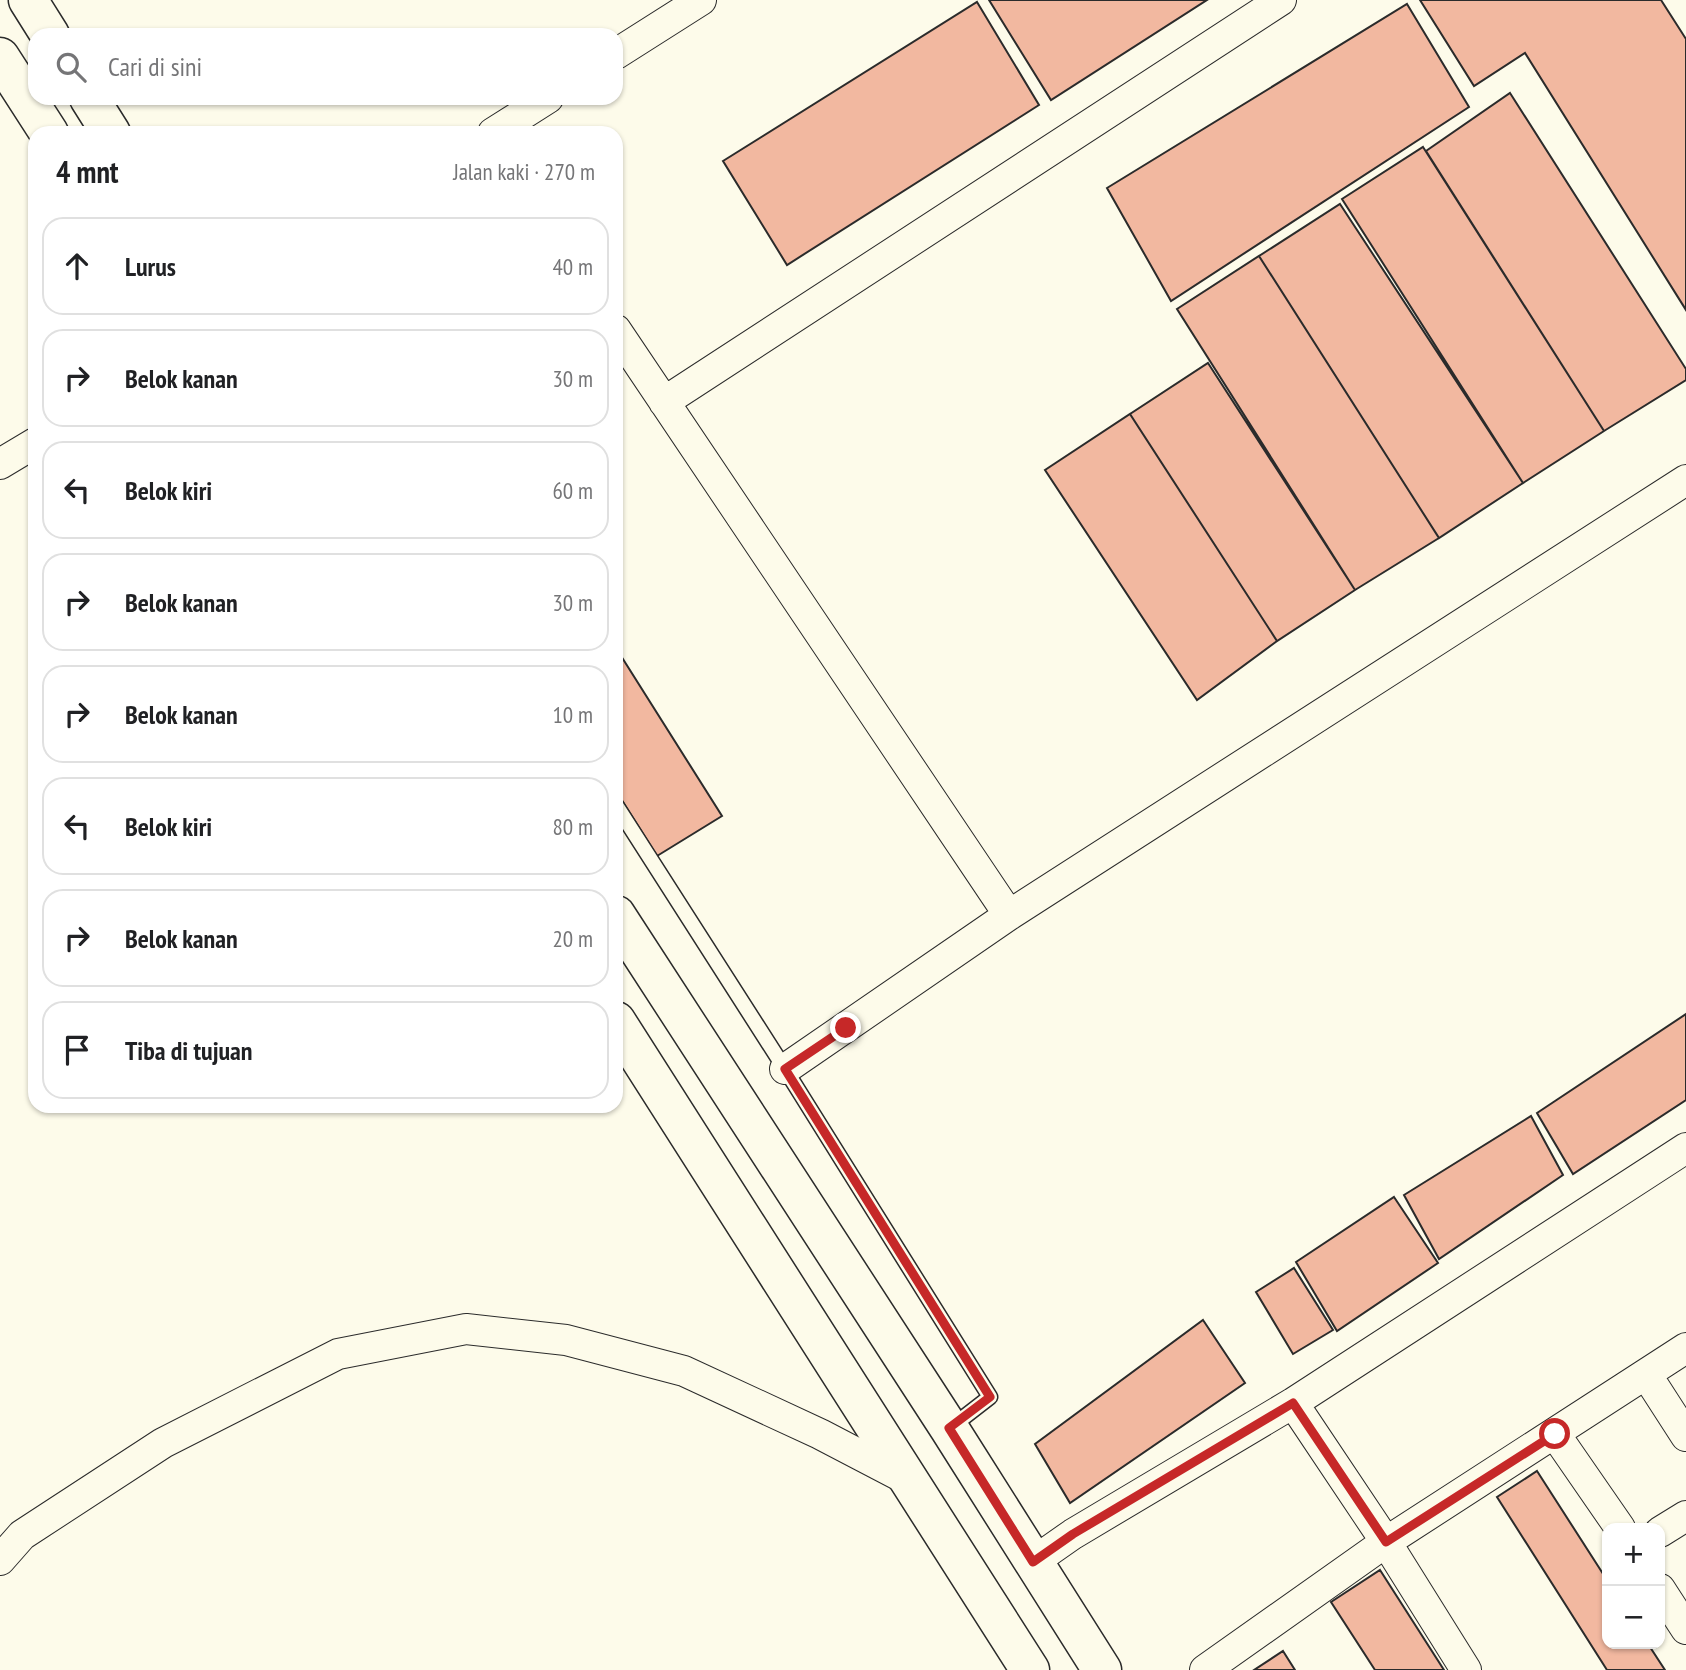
<!DOCTYPE html>
<html lang="id">
<meta charset="utf-8">
<style>
:root{--surface:#fff;--page:#f2f2f2;--text:#202124;--muted:#757577;--line:#e0e0e0}
body{margin:0;font-family:"PT Sans Narrow",sans-serif;background:var(--page);color:var(--text)}
.controls{position:absolute;right:21px;bottom:21px;display:grid;overflow:hidden;border-radius:14px;box-shadow:0 2px 5px #0004}
.controls button{width:63px;height:63px;display:grid;place-items:center;padding:0;border:0;border-bottom:2px solid var(--line);background:var(--surface);color:var(--text);font:35px sans-serif}
.stop{position:absolute;width:21px;height:21px;margin:-16px;border:5px solid #c62828;border-radius:50%;background:#fff}
.stop.end{background:#c62828;border-color:#fff;box-shadow:0 2px 7px #0008}
.list{margin:0;padding:0;list-style:none}
h2{display:flex;justify-content:space-between;align-items:center;height:91px;margin:0;padding:0 28px;font-size:30px}
h2 small{font-size:23px;font-weight:400;color:var(--muted)}
.list li{display:grid;grid-template-columns:46px 1fr auto;gap:21px;align-items:center;box-sizing:border-box;height:98px;margin:0 14px 14px;padding:0 14px;border:2px solid var(--line);border-radius:21px}
.list b{display:block;font-size:26px;white-space:nowrap}
.list em{font-size:23px;font-style:normal;color:var(--muted)}
.icon{flex:none;width:38px;height:38px;fill:none;stroke:currentColor;stroke-width:2;stroke-linecap:round;stroke-linejoin:round}
.map{position:relative;flex:none;width:1686px;height:1670px;overflow:hidden}
.search{position:absolute;background:var(--surface);box-shadow:0 2px 5px #0004;left:28px;top:28px;width:595px;height:77px;display:flex;align-items:center;gap:18px;box-sizing:border-box;padding:0 24px;border-radius:21px;color:var(--muted);font-size:26px}
.panel{position:absolute;background:var(--surface);box-shadow:0 2px 5px #0004;left:28px;top:126px;width:595px;height:987px;border-radius:21px}
.map>svg:first-child{display:block}
.building{fill:#f2b8a0;stroke:#2b2b2b;stroke-width:2}
.lines{fill:none;stroke-linecap:round;stroke-linejoin:round}
.lane-casing{stroke:#2b2b2b;stroke-width:17}
.street-casing{stroke:#2b2b2b;stroke-width:32}
.secondary-casing{stroke:#2b2b2b;stroke-width:41}
.lane{stroke:#fdfbea;stroke-width:14}
.street{stroke:#fdfbea;stroke-width:30}
.secondary{stroke:#fdfbea;stroke-width:38}
.route{stroke:#c62828;stroke-width:9}
</style>
<div class="map">
<svg width="1686" height="1670" viewBox="0 0 1686 1670">
<rect width="100%" height="100%" fill="#fdfbea"/>
<path class="building" d="M989 0H1207L1051 100Z
M1420 0H1661L1686 39V310L1525 53 1474 86Z
M977 2 1039 105 787 265 723 161Z
M1407 4 1469 107 1171 301 1107 188Z
M1510 93 1686 369V380L1604 431 1426 151Z
M1423 147 1604 431 1523 483 1342 199Z
M1340 204 1523 483 1439 538 1259 256Z
M1259 256 1439 538 1355 590 1177 309Z
M1208 363 1355 590 1277 641 1130 414Z
M1130 414 1277 641 1197 700 1045 470Z
M616 648 722 816 657 856 616 791Z
M1686 1014V1100L1573 1174 1537 1113Z
M1531 1116 1563 1175 1439 1259 1404 1195Z
M1394 1197 1438 1263 1337 1331 1296 1262Z
M1294 1268 1333 1330 1293 1354 1256 1292Z
M1203 1320 1245 1383 1070 1503 1035 1444Z
M1537 1471 1607 1580V1644H1648L1665 1670H1607L1497 1497Z
M1380 1570 1444 1670H1375L1331 1602Z
M1283 1651 1295 1670H1254Z"/>
<g class="lines">
<g class="lane-casing">
<path id="lane" d="M616 805 785 1069 990 1397 950 1428"/>
</g>
<g class="street-casing">
<path id="street" d="M616 54 701 0
M493 133 548 98
M616 330 1009 915
M664 402 1281 0
M0 464 35 443
M785 1069 1009 915 1686 480
M1646 1374 1686 1436
M1293 1403 1386 1542 1466 1670
M1555 1434 1620 1528
M1660 1532 1686 1516
M0 1560 22 1535 163 1443 338 1354 466 1329 566 1340 684 1371 820 1434 910 1481
M1033 1562 1073 1534 1293 1403 1686 1148
M1660 1589 1686 1629
M1205 1670 1386 1542 1686 1348"/>
</g>
<g class="secondary-casing">
<path id="secondary" d="M28 0 50 35
M0 57 49 133
M89 98 111 133
M616 915 949 1428 1102 1670
M616 1021 1030 1670"/>
</g>
<use href="#lane" class="lane"/>
<use href="#street" class="street"/>
<use href="#secondary" class="secondary"/>
</g>
<g class="lines">
<path class="route" d="M846 1028 785 1069 990 1397 949 1428 1033 1562 1073 1534 1293 1403 1386 1542 1555 1434"/>
</g>
</svg>
<div class="controls">
<button>+</button>
<button>−</button>
</div>
<div class="stop" style="left:1555px;top:1434px"></div>
<div class="stop end" style="left:846px;top:1028px"></div>
<div class="search"><svg class="icon" aria-label="search" viewBox="0 0 24 24"><circle cx="10" cy="10" r="6"/><path d="M15 15l6 6"/></svg>Cari di sini</div>
<section class="panel">
<h2>4 mnt<small>Jalan kaki · 270 m</small></h2>
<ul class="list">
<li><svg class="icon" aria-label="ahead" viewBox="0 0 24 24"><path d="M12 20V5M6 11l6-6 6 6"/></svg><div><b>Lurus</b></div><em>40 m</em></li>
<li><svg class="icon" aria-label="right" viewBox="0 0 24 24"><path d="M7 20v-9h11M14 6l5 5-5 5"/></svg><div><b>Belok kanan</b></div><em>30 m</em></li>
<li><svg class="icon" aria-label="left" viewBox="0 0 24 24"><path d="M17 20v-9H6M10 6l-5 5 5 5"/></svg><div><b>Belok kiri</b></div><em>60 m</em></li>
<li><svg class="icon" aria-label="right" viewBox="0 0 24 24"><path d="M7 20v-9h11M14 6l5 5-5 5"/></svg><div><b>Belok kanan</b></div><em>30 m</em></li>
<li><svg class="icon" aria-label="right" viewBox="0 0 24 24"><path d="M7 20v-9h11M14 6l5 5-5 5"/></svg><div><b>Belok kanan</b></div><em>10 m</em></li>
<li><svg class="icon" aria-label="left" viewBox="0 0 24 24"><path d="M17 20v-9H6M10 6l-5 5 5 5"/></svg><div><b>Belok kiri</b></div><em>80 m</em></li>
<li><svg class="icon" aria-label="right" viewBox="0 0 24 24"><path d="M7 20v-9h11M14 6l5 5-5 5"/></svg><div><b>Belok kanan</b></div><em>20 m</em></li>
<li><svg class="icon" aria-label="arrive" viewBox="0 0 24 24"><path d="M6 21V4h12l-3 4 3 4H6"/></svg><div><b>Tiba di tujuan</b></div></li>
</ul>
</section>
</div>
